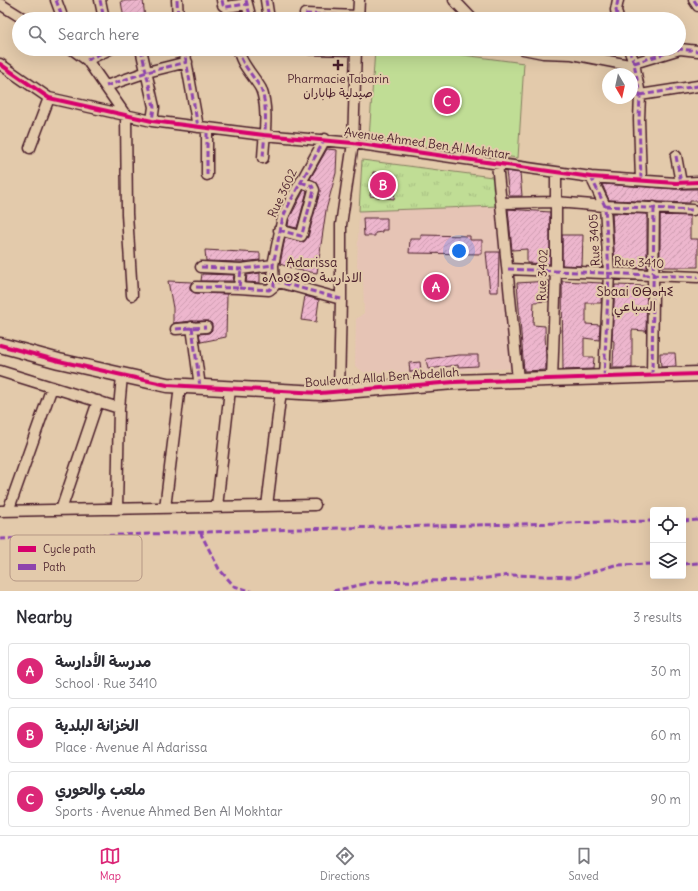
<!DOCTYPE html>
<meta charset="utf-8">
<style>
:root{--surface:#fff;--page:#f2f2f3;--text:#2b2b33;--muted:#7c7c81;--line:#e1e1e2;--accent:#db2777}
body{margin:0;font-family:Delius,"Playpen Sans Arabic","Noto Sans Tifinagh",sans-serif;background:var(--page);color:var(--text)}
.controls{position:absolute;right:12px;bottom:12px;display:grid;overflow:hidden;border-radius:4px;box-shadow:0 4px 16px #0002}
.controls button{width:36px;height:36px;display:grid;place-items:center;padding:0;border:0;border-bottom:1px solid var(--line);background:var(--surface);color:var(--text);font:20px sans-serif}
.compass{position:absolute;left:602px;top:68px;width:36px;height:36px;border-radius:50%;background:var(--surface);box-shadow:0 4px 16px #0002;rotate:171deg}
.you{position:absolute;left:459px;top:251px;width:14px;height:14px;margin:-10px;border:3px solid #fff;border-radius:50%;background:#1a73e8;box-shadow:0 0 0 6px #1a73e833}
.badge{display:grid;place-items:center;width:26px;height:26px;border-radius:50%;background:var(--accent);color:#fff;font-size:13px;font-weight:700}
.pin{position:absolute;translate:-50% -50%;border:2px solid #fff;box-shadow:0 1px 4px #0006}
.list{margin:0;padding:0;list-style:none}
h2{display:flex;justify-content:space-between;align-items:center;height:52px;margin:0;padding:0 16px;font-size:17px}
h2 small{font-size:13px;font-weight:400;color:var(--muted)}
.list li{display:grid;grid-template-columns:26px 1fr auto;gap:12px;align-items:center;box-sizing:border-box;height:56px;margin:0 8px 8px;padding:0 8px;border:1px solid var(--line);border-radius:4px}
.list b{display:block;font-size:15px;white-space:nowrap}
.list p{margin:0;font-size:13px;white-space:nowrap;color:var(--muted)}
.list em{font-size:13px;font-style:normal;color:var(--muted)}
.icon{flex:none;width:22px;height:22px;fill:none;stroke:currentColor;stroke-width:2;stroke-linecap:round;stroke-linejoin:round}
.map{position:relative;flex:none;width:698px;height:591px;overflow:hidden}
.search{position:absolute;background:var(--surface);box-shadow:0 4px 16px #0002;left:12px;right:12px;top:12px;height:44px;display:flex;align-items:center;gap:10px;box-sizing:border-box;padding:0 14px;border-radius:22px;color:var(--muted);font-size:15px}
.sheet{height:244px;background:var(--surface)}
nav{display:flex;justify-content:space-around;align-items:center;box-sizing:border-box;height:56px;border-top:1px solid var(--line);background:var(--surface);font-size:11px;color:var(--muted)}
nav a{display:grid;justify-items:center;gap:2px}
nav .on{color:var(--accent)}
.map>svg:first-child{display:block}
.built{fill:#e6c4b5}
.park{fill:url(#park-tufts);stroke:#857e60;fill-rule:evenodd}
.garden{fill:#c0dd95;stroke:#857e60}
.building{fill:url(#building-hatch);stroke:#4a1f2b}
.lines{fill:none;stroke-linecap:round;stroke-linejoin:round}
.street-casing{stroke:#4a1f2b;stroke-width:13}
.secondary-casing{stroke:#4a1f2b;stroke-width:17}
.street{stroke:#e3caab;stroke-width:10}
.secondary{stroke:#e3caab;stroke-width:14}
.quiet{stroke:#8e44ad;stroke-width:3;stroke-dasharray:6 3;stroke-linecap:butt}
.cycleway-casing{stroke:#e3caab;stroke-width:6}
.cycleway{stroke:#d6006c;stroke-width:4}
.poi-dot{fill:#4a1f2b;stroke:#e3caab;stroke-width:1.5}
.labels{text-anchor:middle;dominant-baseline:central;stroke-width:4;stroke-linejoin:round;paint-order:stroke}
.poi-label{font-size:12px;fill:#4a1f2b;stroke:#e3caab}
.street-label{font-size:12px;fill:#4a1f2b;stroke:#e3caab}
.neighbourhood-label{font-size:13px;fill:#4a1f2b;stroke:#e3caab}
.key{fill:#e3caab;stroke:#b59785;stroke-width:1}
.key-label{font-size:11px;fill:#4a1f2b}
</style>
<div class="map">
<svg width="698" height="591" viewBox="0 0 698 591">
<defs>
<pattern id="park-tufts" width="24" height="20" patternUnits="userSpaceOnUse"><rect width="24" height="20" fill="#c0dd95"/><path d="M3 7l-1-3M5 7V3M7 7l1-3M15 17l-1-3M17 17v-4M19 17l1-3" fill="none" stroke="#a6bd81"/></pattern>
<pattern id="building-hatch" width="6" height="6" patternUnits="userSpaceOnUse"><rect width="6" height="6" fill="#edb6cd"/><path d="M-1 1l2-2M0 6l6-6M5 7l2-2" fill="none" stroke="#cd9cb0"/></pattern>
</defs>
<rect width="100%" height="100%" fill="#e3caab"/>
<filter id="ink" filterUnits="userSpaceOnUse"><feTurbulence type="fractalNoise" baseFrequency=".025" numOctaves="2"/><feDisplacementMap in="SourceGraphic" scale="8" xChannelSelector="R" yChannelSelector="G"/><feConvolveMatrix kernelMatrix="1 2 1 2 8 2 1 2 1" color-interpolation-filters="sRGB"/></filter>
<g filter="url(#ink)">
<path class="built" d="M500 206 518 368 410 374 365 373 355 366 356 319 364 313 363 278 357 266 359 211Z"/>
<path class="park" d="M362 160 500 178V206L359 211ZM373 172 396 175 394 198Z"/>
<path class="garden" d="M375 49H417L524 63 518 158 369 139Z"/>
<path class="building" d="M143 0 145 19H124L121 1Z
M327 149 337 150 336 173 326 210 317 273 297 270 280 264 285 238 302 242 308 237 320 191 317 183 310 179Z
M506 171 520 173 522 196H509Z
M373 172 396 175 394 199 370 196Z
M602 184 676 189H698V201H690V203L609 200Z
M304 190 307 191 297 228 288 226 289 219Z
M508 209 550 212V264L527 263V249L512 250Z
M612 213 647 214V268L615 267Z
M660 215 690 216V239H698V267H660Z
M363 218H387V230H382V232L375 233V236H364Z
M421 235 470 236V240H482V254L409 253 410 239H421Z
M562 235H583L582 266 562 265Z
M205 250 260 253V260L241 262 206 261Z
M486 252H499L498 292H490Z
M260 273V283L246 282 247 275Z
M202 274 234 275 233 281H201Z
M168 281 192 282 190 286V290L195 293 227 294 226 337 201 342 199 334 209 333 212 330V324L208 321H192L173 323V308Z
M549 281 548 301 534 302 533 325 545 326 546 370 524 371 517 283Z
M562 281 602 283 601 303H586V324L600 325 599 340 584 338V357H594L593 369 563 370Z
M615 285 647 286 646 331 632 330V368H613L614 341 612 340Z
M305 296 319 300 316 322 301 320Z
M660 353H675L676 366 661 367Z
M459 355H478V366L458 367V365L428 369 426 359Z
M420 362 421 371 410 372 409 363Z"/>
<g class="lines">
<g class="street-casing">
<path id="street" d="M56 0 63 19
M100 0 104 19
M177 0 178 19
M222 0 223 5 226 7 247 4
M246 0 251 19
M266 0 269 19
M454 0 472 19
M618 0 616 10 618 19
M694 0 698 6
M0 4 24 19
M305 14 358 16
M358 19 359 0
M72 49 87 60 126 116 127 214 132 295
M141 49 154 107 152 121
M184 49 198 127
M240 49C236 58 256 79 261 89 269 109 264 137 263 158
M310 49 356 50
M523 49 543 53 572 54 634 66
M629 49 634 63 640 95 639 119 641 180
M87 60 110 49
M634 63 680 49 698 51
M0 64 49 98 152 121 264 135 353 143 591 177 676 183 698 182
M106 86 147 72 187 62
M640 95 698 86
M30 148 49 98
M676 156 681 183
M497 163 518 380
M207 175V129
M591 177 605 206 609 273 604 377
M501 203 556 202 605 206 693 210
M279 230 301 236 302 234 314 190 312 186 301 182
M201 267 241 269 273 265
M508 269 698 277
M275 281 341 299
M196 287 239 288 241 269
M239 288 269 290 274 286 273 265 283 217 291 200 325 139
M192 327 200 387
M176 329 206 327
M0 371 119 408
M652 376 654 207
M552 379 556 271V172
M339 392 341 299V225L353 143 356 49
M267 506 281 391
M217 507 230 389
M165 508 180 386
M117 509 119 408 122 376
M61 510 98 401
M0 511 315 505
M8 511 52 387"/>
</g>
<g class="secondary-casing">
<path id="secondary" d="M0 345 59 361 167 385 320 393 454 382 698 374"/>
</g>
<use href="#street" class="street"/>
<use href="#secondary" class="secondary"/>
<path class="quiet" d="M56 0 63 19
M100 0 104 19
M177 0 178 19
M222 0 223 5 226 7 247 4
M246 0 251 19
M266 0 269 19
M618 0 616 10 618 19
M694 0 698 6
M305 14 358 16
M141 49 154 107 152 121
M184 49 198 127
M240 49C236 58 256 79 261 89 269 109 264 137 263 158
M310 49 356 50
M629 49 634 63 640 95 639 119 641 180
M87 60 110 49
M634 63 680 49 698 51
M106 86 147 72 187 62
M640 95 698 86
M676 156 681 183
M207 175V129
M591 177 605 206 609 273 604 377
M605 206 693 210
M279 230 301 236 302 234 314 190 312 186 301 182
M201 267 241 269 273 265
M508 269 698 277
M275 281 341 299
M196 287 239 288 241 269
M239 288 269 290 274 286 273 265 283 217 291 200 325 139
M192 327 200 387
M176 329 206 327
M652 376 654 207
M683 521 698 520
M200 532 219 569 234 586 251 591
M0 539 298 529 653 521
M683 564 698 563
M333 591 373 582 472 580 511 575 575 577 615 565 653 564"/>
<g class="cycleway-casing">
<path id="cycleway" d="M0 64 49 98 152 121 264 135 353 143 591 177 676 183 698 182
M0 345 59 361 167 385 320 393 454 382 698 374"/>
</g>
<use href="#cycleway" class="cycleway"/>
</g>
</g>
<path class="poi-dot" d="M336 59h4v4h4v4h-4v4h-4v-4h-4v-4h4z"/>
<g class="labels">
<g class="poi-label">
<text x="338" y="78">Pharmacie Tabarin<tspan x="338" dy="14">صيدلية طاباران</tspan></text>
</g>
<g class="street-label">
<text transform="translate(427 143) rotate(8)">Avenue Ahmed Ben Al Mokhtar</text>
<text transform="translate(282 193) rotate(-65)">Rue 3602</text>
<text transform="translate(594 240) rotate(-93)">Rue 3405</text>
<text transform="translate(639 262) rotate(3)">Rue 3410</text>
<text transform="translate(542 275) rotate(-88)">Rue 3402</text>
<text transform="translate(382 377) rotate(-4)">Boulevard Allal Ben Abdellah</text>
</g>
<g class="neighbourhood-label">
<text x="312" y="262">Adarissa<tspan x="312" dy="15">ⴰⴷⴰⵔⵉⵙⴰ الادارسة</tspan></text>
<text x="635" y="291">Sbaai ⵙⴱⴰⵄⵉ<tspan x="635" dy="15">السباعي</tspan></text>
</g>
</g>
<rect x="10" y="535" width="132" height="46" rx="6" class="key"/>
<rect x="18" y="546" width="18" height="6" fill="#d6006c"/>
<rect x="18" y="564" width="18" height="6" fill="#8e44ad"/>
<g class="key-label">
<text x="43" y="553">Cycle path</text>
<text x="43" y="571">Path</text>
</g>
</svg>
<div class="controls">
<button><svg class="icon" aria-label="locate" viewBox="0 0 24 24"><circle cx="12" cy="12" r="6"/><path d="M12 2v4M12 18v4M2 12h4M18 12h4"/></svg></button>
<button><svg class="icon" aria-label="layers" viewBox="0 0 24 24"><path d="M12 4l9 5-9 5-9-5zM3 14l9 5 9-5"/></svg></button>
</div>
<svg class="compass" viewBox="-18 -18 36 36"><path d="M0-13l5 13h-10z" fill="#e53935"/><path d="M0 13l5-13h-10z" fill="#7c7c81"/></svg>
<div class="you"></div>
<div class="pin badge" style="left:436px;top:287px">A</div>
<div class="pin badge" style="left:383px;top:185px">B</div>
<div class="pin badge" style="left:447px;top:101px">C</div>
<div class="search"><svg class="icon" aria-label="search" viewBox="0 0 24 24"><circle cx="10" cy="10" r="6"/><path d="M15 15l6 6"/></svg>Search here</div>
</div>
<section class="sheet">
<h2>Nearby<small>3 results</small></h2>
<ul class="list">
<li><span class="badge">A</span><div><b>مدرسة الأدارسة</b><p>School · Rue 3410</p></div><em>30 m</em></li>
<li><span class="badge">B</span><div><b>الخزانة البلدية</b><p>Place · Avenue Al Adarissa</p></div><em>60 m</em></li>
<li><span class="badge">C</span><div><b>ملعب والحوري</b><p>Sports · Avenue Ahmed Ben Al Mokhtar</p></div><em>90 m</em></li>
</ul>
</section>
<nav>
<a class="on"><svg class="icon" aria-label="map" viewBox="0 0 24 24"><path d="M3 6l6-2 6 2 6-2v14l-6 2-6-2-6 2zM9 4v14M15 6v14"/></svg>Map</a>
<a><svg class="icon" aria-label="directions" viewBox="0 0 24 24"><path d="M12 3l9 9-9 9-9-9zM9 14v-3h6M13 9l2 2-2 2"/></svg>Directions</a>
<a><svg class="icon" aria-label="saved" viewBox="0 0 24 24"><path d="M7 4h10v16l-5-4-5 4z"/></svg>Saved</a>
</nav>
